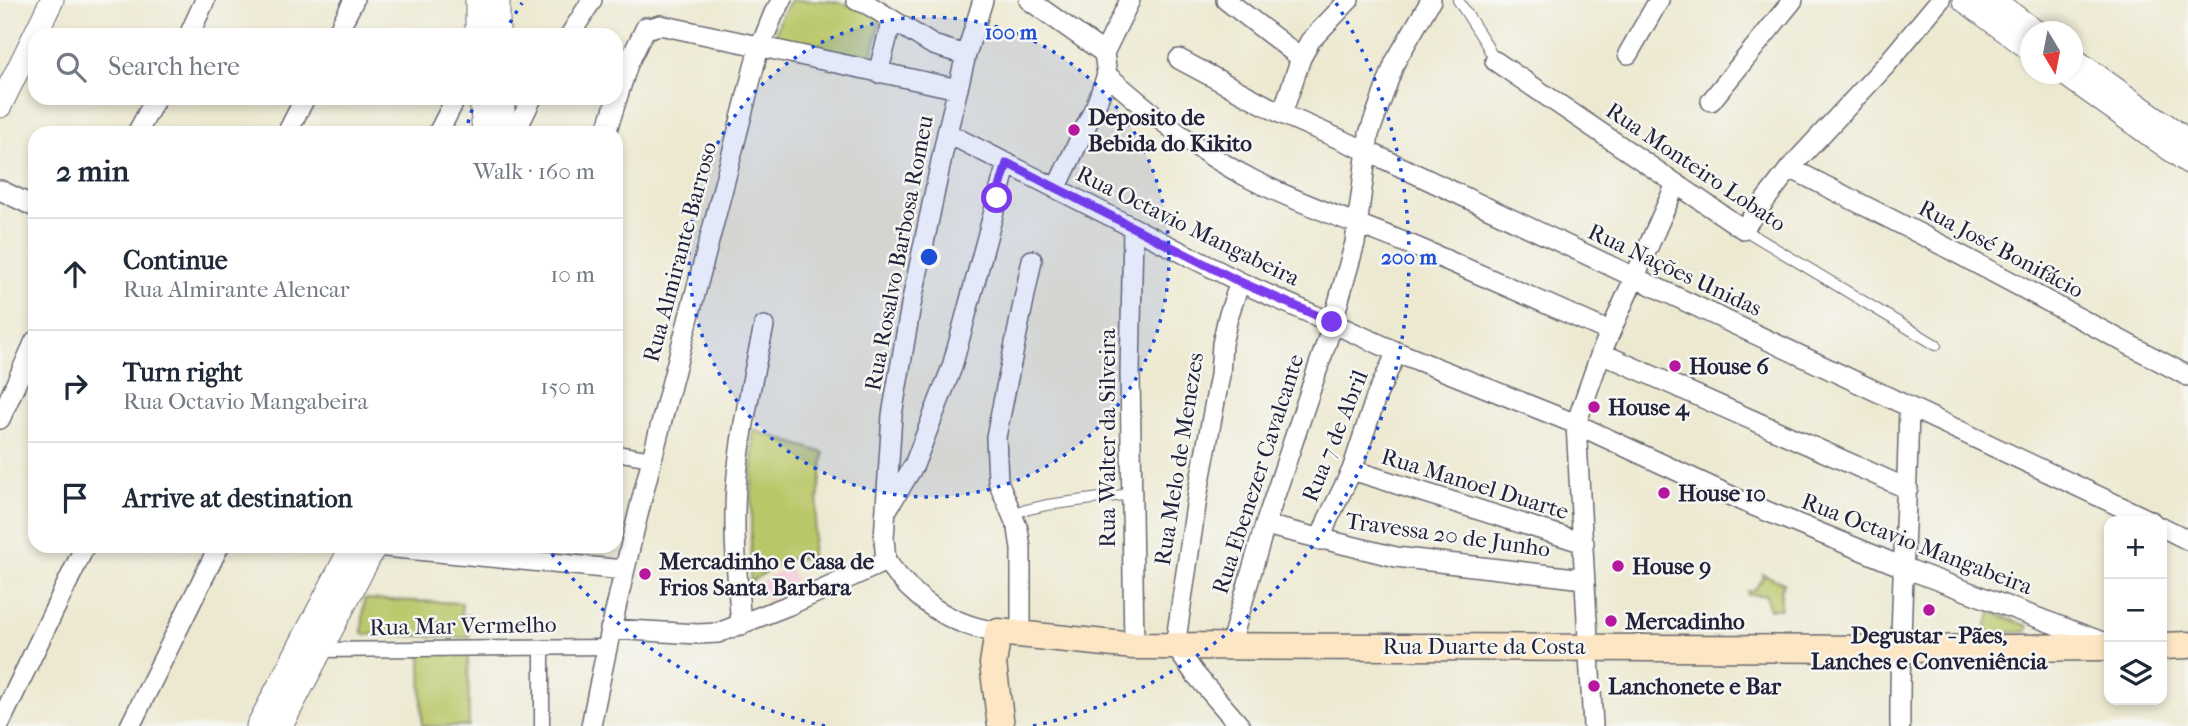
<!DOCTYPE html>
<meta charset="utf-8">
<style>
:root{--surface:#fff;--page:#f6f6f7;--text:#1f2937;--muted:#747a83;--line:#e0e1e3}
body{margin:0;font-family:"IM FELL French Canon",serif;background:var(--page);color:var(--text)}
.controls{position:absolute;right:21px;bottom:21px;display:grid;overflow:hidden;border-radius:14px;box-shadow:0 4px 10px #0003}
.controls button{width:63px;height:63px;display:grid;place-items:center;padding:0;border:0;border-bottom:2px solid var(--line);background:var(--surface);color:var(--text);font:35px sans-serif}
.compass{position:absolute;left:2020px;top:21px;width:63px;height:63px;border-radius:50%;background:var(--surface);box-shadow:0 4px 10px #0003;rotate:170deg}
.stop{position:absolute;width:21px;height:21px;margin:-16px;border:5px solid #7c3aed;border-radius:50%;background:#fff}
.stop.end{background:#7c3aed;border-color:#fff;box-shadow:0 2px 7px #0008}
.list{margin:0;padding:0;list-style:none}
h2{display:flex;justify-content:space-between;align-items:center;height:91px;margin:0;padding:0 28px;font-size:30px}
h2 small{font-size:23px;font-weight:400;color:var(--muted)}
.list li{display:grid;grid-template-columns:46px 1fr auto;gap:21px;align-items:center;box-sizing:border-box;height:112px;padding:0 28px;border-top:2px solid var(--line)}
.list b{display:block;font-size:26px;white-space:nowrap}
.list p{margin:0;font-size:23px;white-space:nowrap;color:var(--muted)}
.list em{font-size:23px;font-style:normal;color:var(--muted)}
.icon{flex:none;width:38px;height:38px;fill:none;stroke:currentColor;stroke-width:2;stroke-linecap:round;stroke-linejoin:round}
.map{position:relative;flex:none;width:2188px;height:726px;overflow:hidden}
.search{position:absolute;background:var(--surface);box-shadow:0 4px 10px #0003;left:28px;top:28px;width:595px;height:77px;display:flex;align-items:center;gap:18px;box-sizing:border-box;padding:0 24px;border-radius:21px;color:var(--muted);font-size:26px}
.panel{position:absolute;background:var(--surface);box-shadow:0 4px 10px #0003;left:28px;top:126px;width:595px;height:427px;border-radius:21px}
.map>svg:first-child{display:block}
.built{fill:#f5cfda}
.green{fill:#bac769;stroke:#6e7452;stroke-width:2}
.lines{fill:none;stroke-linecap:round;stroke-linejoin:round}
.service-casing{stroke:#696870;stroke-width:12}
.pedestrian-casing{stroke:#696870;stroke-width:17}
.minor-casing{stroke:#696870;stroke-width:22}
.tertiary-casing{stroke:#696870;stroke-width:25}
.secondary-casing{stroke:#696870;stroke-width:29}
.service{stroke:#fff;stroke-width:10}
.pedestrian{stroke:#fff;stroke-width:14}
.minor{stroke:#fff;stroke-width:19}
.tertiary{stroke:#fff;stroke-width:23}
.secondary{stroke:#fce6c4;stroke-width:26}
.route{stroke:#7c3aed;stroke-width:9}
.ring{fill:none;stroke:#1d4ed8;stroke-width:3.5;stroke-dasharray:3.5 7}
.poi-dot{fill:#b5179e;stroke:#f6f6f2;stroke-width:2.5}
.labels{text-anchor:middle;dominant-baseline:central;stroke-width:5;stroke-linejoin:round;paint-order:stroke}
.poi-label{font-size:23px;font-weight:bold;fill:#22223b;stroke:#f6f6f2;text-anchor:start}
.street-label{font-size:23px;fill:#22223b;stroke:#f6f6f2}
.centre{fill:#1d4ed8;stroke:#f6f6f2;stroke-width:3.5}
.ring-label{font-size:21px;text-anchor:middle;font-weight:bold;fill:#1d4ed8;stroke:#f6f6f2;stroke-width:5;stroke-linejoin:round;paint-order:stroke}
</style>
<div class="map">
<svg width="2188" height="726" viewBox="0 0 2188 726">
<rect width="100%" height="100%" fill="#f6f6f2"/>
<filter id="ink" filterUnits="userSpaceOnUse"><feTurbulence type="fractalNoise" baseFrequency=".0143" numOctaves="2"/><feDisplacementMap in="SourceGraphic" scale="14" xChannelSelector="R" yChannelSelector="G"/><feConvolveMatrix kernelMatrix="1 2 1 2 8 2 1 2 1" color-interpolation-filters="sRGB"/></filter>
<filter id="wash" filterUnits="userSpaceOnUse"><feTurbulence type="fractalNoise" baseFrequency=".00686" numOctaves="4" result="noise"/><feDisplacementMap in="SourceGraphic" scale="28" xChannelSelector="R" yChannelSelector="G"/><feGaussianBlur stdDeviation="1.57" result="paint"/><feColorMatrix in="noise" values="0 0 0 0 0 0 0 0 0 0 0 0 0 0 0 0 0 1.4 0 .05"/><feComposite in="paint" operator="in"/></filter>
<g filter="url(#wash)">
<rect width="100%" height="100%" fill="#ede9d1"/>
<path class="built" d="M788 566 798 583 767 602 756 585Z"/>
<path class="green" d="M791 0C832 0 845 0 881 19L870 64 773 43 781 17Z
M753 430 824 453 811 557 786 560 750 582Z
M508 546H553L552 555 508 551Z
M1762 574 1784 583 1781 589V609H1769L1766 595H1748L1747 591 1754 590 1763 578Z
M364 599 462 603 461 615 471 616 469 638 362 634Z
M1991 612 2028 626 2026 632 1984 633Z
M421 649H468L469 726H422Z"/>
</g>
<g filter="url(#ink)">
<g class="lines">
<g class="service-casing">
<path id="service" d="M1458 0 1485 42 1495 61
M1743 229 1936 345
M1012 513 1047 505 1131 494"/>
</g>
<g class="pedestrian-casing">
<path id="pedestrian" d="M616 453 652 459
M542 648V726
M320 650 606 647"/>
</g>
<g class="minor-casing">
<path id="minor" d="M856 0 867 4 933 45 966 55
M1029 0 1104 53
M1226 0 1301 58
M189 35 205 0
M336 35 354 0
M570 35 592 0
M1628 54 1659 0
M1179 59 1282 114 1367 151 2151 521
M1495 61 1743 229 1790 168 1886 65 1940 0
M878 73 892 20
M1107 75C1153 115 1199 153 1253 180 1304 206 1358 223 1411 245 1478 273 1544 303 1610 332
M1711 101 1793 0
M1282 114 1301 58 1310 41 1349 0
M137 133 156 98
M287 133 305 98
M438 133 456 98
M515 133 532 98
M606 133 628 64 646 27 650 28 660 25 958 89
M947 133 1240 282 1397 352 1576 424 1742 501 1905 568 2105 643
M1790 168 1936 242 2188 376
M1056 189 1096 105 1107 75 1104 53 1130 0
M0 190 35 207
M1133 229 1130 373 1134 646
M1240 282 1228 317 1222 344 1220 375 1198 492 1175 646 1195 674 1240 726
M1601 353 1908 489
M0 419 35 341
M1352 470 1584 543
M888 508 914 465 952 367 1007 163
M1265 525 1396 557 1584 579
M2162 527 2188 540
M1320 540 1328 519 1352 470 1376 397 1397 352
M375 546 624 570
M886 561 884 538 892 415 911 305 947 133 966 55 983 0
M886 561C915 600 949 625 998 632
M741 625C737 575 732 525 737 475 742 424 753 376 764 326
M610 629 698 634 718 633 787 606 886 561
M1021 635V548L1018 529 998 481 996 437 1032 260
M1230 646 1265 525 1329 335 1355 243 1369 134 1395 62 1431 0
M0 723 85 546
M130 726 219 546
M591 726C635 499 702 279 757 55L774 13 782 0
M1593 726 1576 424 1601 353 1676 184
M1900 726C1899 620 1907 513 1909 407"/>
</g>
<g class="tertiary-casing">
<path id="tertiary" d="M477 0V35
M1964 0 2030 49
M1993 0 2036 32
M498 35V0
M2072 58 2188 141
M2065 74 2188 162
M481 98 484 133
M502 98 505 133
M0 106 52 0
M258 726 352 546
M281 726 375 546"/>
</g>
<g class="secondary-casing">
<path id="secondary" d="M2162 646 2188 645
M1001 726 993 664 998 632 1134 646 1899 649 2109 647"/>
</g>
<use href="#service" class="service"/>
<use href="#pedestrian" class="pedestrian"/>
<use href="#minor" class="minor"/>
<use href="#tertiary" class="tertiary"/>
<use href="#secondary" class="secondary"/>
</g>
</g>
<g class="lines" filter="url(#ink)">
<path class="route" d="M997 198 1007 163 1240 282 1332 322"/>
</g>
<circle cx="929" cy="257" r="240" fill="#1d4ed8" fill-opacity=".12"/>
<g class="ring">
<circle cx="929" cy="257" r="240"/>
<path d="M825 726A480 480 0 0 1 548 549M465 133A480 480 0 0 1 475 101M505 32A480 480 0 0 1 522 3M1336 3A480 480 0 0 1 1033 726"/>
</g>
<g class="poi-dot">
<circle cx="1074" cy="130" r="7"/>
<circle cx="1675" cy="366" r="7"/>
<circle cx="1594" cy="407" r="7"/>
<circle cx="1664" cy="493" r="7"/>
<circle cx="1618" cy="566" r="7"/>
<circle cx="645" cy="574" r="7"/>
<circle cx="1929" cy="610" r="7"/>
<circle cx="1611" cy="621" r="7"/>
<circle cx="1594" cy="686" r="7"/>
</g>
<g class="labels">
<g class="poi-label">
<text x="1088" y="117">Deposito de<tspan x="1088" dy="26">Bebida do Kikito</tspan></text>
<text x="1689" y="366">House 6</text>
<text x="1608" y="407">House 4</text>
<text x="1678" y="493">House 10</text>
<text x="659" y="561">Mercadinho e Casa de<tspan x="659" dy="26">Frios Santa Barbara</tspan></text>
<text x="1632" y="566">House 9</text>
<text x="1625" y="621">Mercadinho</text>
<text x="1929" y="635" text-anchor="middle">Degustar - Pães,<tspan x="1929" dy="26">Lanches e Conveniência</tspan></text>
<text x="1608" y="686">Lanchonete e Bar</text>
</g>
<g class="street-label">
<text transform="translate(1696 167) rotate(34)">Rua Monteiro Lobato</text>
<text transform="translate(1188 226) rotate(26)">Rua Octavio Mangabeira</text>
<text transform="translate(2001 249) rotate(28)">Rua José Bonifácio</text>
<text transform="translate(680 252) rotate(-75)">Rua Almirante Barroso</text>
<text transform="translate(899 253) rotate(-79)">Rua Rosalvo Barbosa Romeu</text>
<text transform="translate(1675 270) rotate(25)">Rua Nações Unidas</text>
<text transform="translate(1335 436) rotate(-68)">Rua 7 de Abril</text>
<text transform="translate(1107 438) rotate(-90)">Rua Walter da Silveira</text>
<text transform="translate(1179 459) rotate(-81)">Rua Melo de Menezes</text>
<text transform="translate(1258 474) rotate(-72)">Rua Ebenezer Cavalcante</text>
<text transform="translate(1475 484) rotate(17)">Rua Manoel Duarte</text>
<text transform="translate(1448 535) rotate(8)">Travessa 20 de Junho</text>
<text transform="translate(1917 544) rotate(21)">Rua Octavio Mangabeira</text>
<text transform="translate(463 626) rotate(-1)">Rua Mar Vermelho</text>
<text x="1484" y="646">Rua Duarte da Costa</text>
</g>
</g>
<circle cx="929" cy="257" r="10" class="centre"/>
<g class="ring-label">
<text x="1011" y="39">100 m</text>
<text x="1409" y="264">200 m</text>
</g>
</svg>
<div class="controls">
<button>+</button>
<button>−</button>
<button><svg class="icon" aria-label="layers" viewBox="0 0 24 24"><path d="M12 4l9 5-9 5-9-5zM3 14l9 5 9-5"/></svg></button>
</div>
<svg class="compass" viewBox="-18 -18 36 36"><path d="M0-13l5 13h-10z" fill="#e53935"/><path d="M0 13l5-13h-10z" fill="#747a83"/></svg>
<div class="stop" style="left:997px;top:198px"></div>
<div class="stop end" style="left:1332px;top:322px"></div>
<div class="search"><svg class="icon" aria-label="search" viewBox="0 0 24 24"><circle cx="10" cy="10" r="6"/><path d="M15 15l6 6"/></svg>Search here</div>
<section class="panel">
<h2>2 min<small>Walk · 160 m</small></h2>
<ul class="list">
<li><svg class="icon" aria-label="ahead" viewBox="0 0 24 24"><path d="M12 20V5M6 11l6-6 6 6"/></svg><div><b>Continue</b><p>Rua Almirante Alencar</p></div><em>10 m</em></li>
<li><svg class="icon" aria-label="right" viewBox="0 0 24 24"><path d="M7 20v-9h11M14 6l5 5-5 5"/></svg><div><b>Turn right</b><p>Rua Octavio Mangabeira</p></div><em>150 m</em></li>
<li><svg class="icon" aria-label="arrive" viewBox="0 0 24 24"><path d="M6 21V4h12l-3 4 3 4H6"/></svg><div><b>Arrive at destination</b></div></li>
</ul>
</section>
</div>
